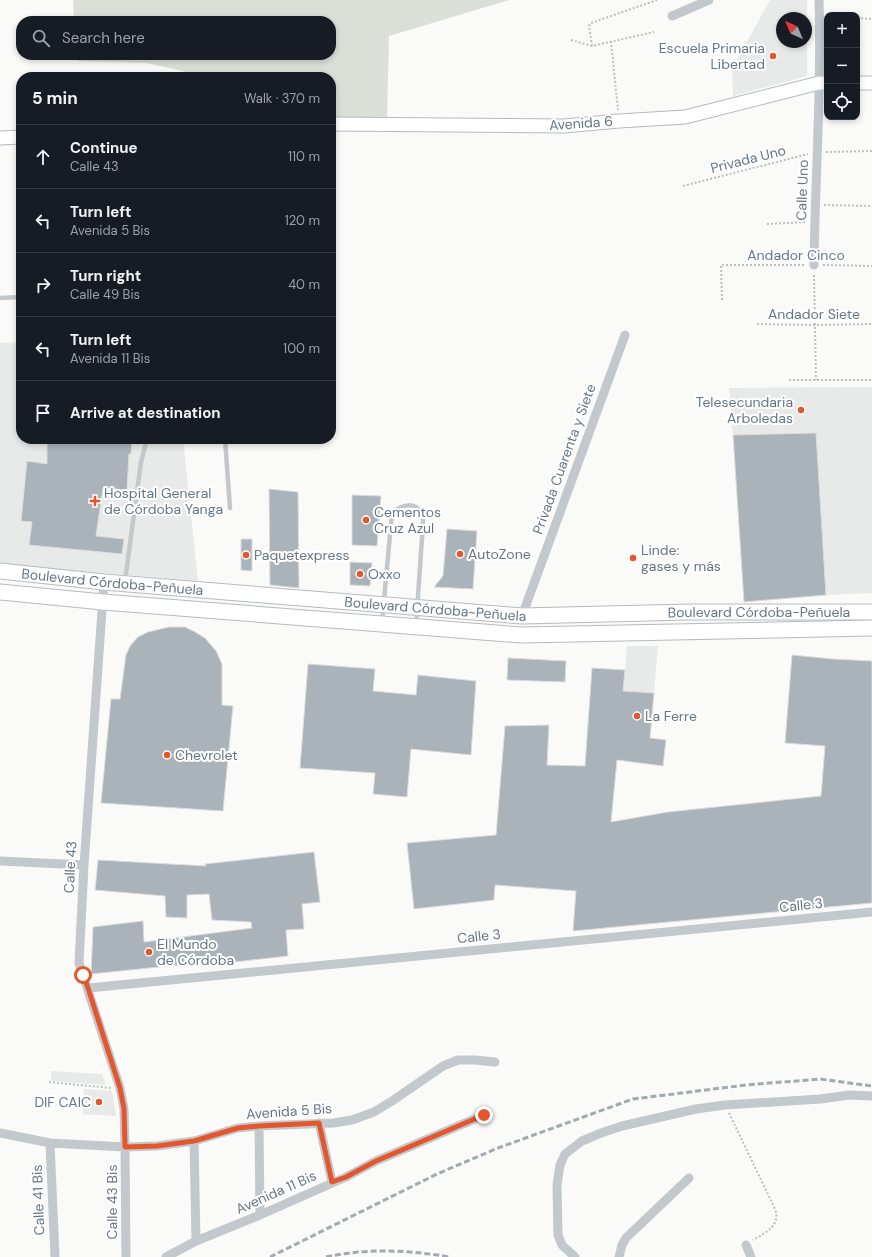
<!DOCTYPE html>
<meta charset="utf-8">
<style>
:root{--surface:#171b24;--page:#242831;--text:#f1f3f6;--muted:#9ea1a6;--line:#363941}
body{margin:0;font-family:"DM Sans",sans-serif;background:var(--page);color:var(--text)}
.controls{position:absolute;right:12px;top:12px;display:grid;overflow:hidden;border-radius:8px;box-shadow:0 2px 6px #0003}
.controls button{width:36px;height:36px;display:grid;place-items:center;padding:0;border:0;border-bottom:1px solid var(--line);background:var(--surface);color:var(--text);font:20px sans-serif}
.compass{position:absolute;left:776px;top:12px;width:36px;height:36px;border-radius:50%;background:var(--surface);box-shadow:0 2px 6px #0003;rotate:316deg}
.stop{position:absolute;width:12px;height:12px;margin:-9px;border:3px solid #e4572e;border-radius:50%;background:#fff}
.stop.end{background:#e4572e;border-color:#fff;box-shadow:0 1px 4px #0008}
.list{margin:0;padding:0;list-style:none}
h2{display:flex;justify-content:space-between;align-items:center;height:52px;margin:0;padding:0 16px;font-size:17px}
h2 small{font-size:13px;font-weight:400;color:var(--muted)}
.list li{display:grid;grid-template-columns:26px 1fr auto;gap:12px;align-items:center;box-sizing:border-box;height:64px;padding:0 16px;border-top:1px solid var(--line)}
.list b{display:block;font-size:15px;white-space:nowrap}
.list p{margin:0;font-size:13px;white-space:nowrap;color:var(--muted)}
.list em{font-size:13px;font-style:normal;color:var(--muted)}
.icon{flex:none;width:22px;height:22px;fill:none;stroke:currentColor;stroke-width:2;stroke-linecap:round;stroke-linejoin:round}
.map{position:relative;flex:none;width:872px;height:1257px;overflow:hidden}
.search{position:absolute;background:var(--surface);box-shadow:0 2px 6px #0003;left:16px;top:16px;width:320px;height:44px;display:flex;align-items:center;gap:10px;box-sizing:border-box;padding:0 14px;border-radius:16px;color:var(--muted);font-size:15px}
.panel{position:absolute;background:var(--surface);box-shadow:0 2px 6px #0003;left:16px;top:72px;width:320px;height:372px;border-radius:16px}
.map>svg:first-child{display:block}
.built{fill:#e8e9e9;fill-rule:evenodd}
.green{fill:#dadfd7}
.building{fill:#aab3b9;stroke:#dcdcda}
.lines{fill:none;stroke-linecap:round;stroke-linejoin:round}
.secondary-casing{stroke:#b3babf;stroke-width:15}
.primary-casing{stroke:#b5babe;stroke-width:17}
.path{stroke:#bbbfc2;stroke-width:2;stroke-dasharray:2 2;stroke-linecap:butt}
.lane{stroke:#c3c8cc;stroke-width:4.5}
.street{stroke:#c3c8cc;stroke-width:9}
.secondary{stroke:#fff;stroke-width:13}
.primary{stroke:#fff;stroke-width:15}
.rail{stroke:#a2aab0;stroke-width:3;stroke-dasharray:6 3;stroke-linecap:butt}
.route{stroke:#e4572e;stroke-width:5}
.poi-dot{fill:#e4572e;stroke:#fff;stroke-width:1.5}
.labels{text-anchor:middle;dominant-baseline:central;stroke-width:4;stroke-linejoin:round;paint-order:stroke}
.poi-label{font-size:14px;fill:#657683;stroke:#fff;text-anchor:start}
.street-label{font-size:14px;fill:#657683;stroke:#fff}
</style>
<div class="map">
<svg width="872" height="1257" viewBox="0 0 872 1257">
<rect width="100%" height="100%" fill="#fafaf8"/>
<path class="built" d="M770 0H807V76L733 96 732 69ZM782 18H806V42H782Z
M21 342V439H183L198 581 0 564V343Z
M872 387V593L826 595 816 433 733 435 729 388Z
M627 646H658L650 738 666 740 663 766 617 760Z
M51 1071 102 1074 106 1085 51 1081Z
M84 1089 112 1091 116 1116 83 1114Z"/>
<path class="green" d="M73 0H509L389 36 387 117 331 119V77H209L147 63 77 61V55H331V21H74Z"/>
<path class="building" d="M816 433 826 595 744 602 733 435Z
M47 439H132L131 454H129L127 490 103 488 96 536 124 539 122 554 29 545 32 522 21 521 27 461 47 464Z
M269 489 298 492 299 588 270 585Z
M352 495 381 496 377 546 352 545Z
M447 529 477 531 473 589 434 587 443 576Z
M241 539H252V571L241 570Z
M350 562 372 563 370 586 350 585Z
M169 627H185L195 632 205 638 216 651 222 664V705L233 706 223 811 101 803 111 699H120L126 655 130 646 138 637 148 632Z
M792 655 833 659 872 661V903L573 931 576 891 495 885 494 900 414 909 407 843 496 835 505 726 549 725 547 765 585 766 592 668 625 670 623 691 654 693 650 738 666 740 663 766 617 760 611 822 668 812 821 796 825 746 785 743Z
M508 658 566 661 565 682 507 680Z
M308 664 375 669 373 691 416 695 418 675 476 681 471 755 411 749 407 797 373 794 375 773 300 768Z
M314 852 320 902 302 904 304 929 286 930 288 956 217 964V961L91 974 93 927 143 921 144 942 252 928 251 922 212 920 209 894 187 895V918L166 917 165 896 95 890 98 860 206 866 205 864Z"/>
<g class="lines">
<g class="secondary-casing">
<path id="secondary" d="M857 83H872
M331 124 564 126 619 121 685 117 819 83H827
M0 138 21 137"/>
</g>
<g class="primary-casing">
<g id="primary">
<path id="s1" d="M0 571 104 582 522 616 689 612H872"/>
<path d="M0 592 103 602 521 635 872 628"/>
</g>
</g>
<path class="path" d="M857 18 872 19
M571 40 592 46 654 32
M611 41 618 110
M592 46 589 26 591 23 657 0
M826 152 872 151
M683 186 808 154
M824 205 872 206
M767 224 805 222
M823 265 872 266
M814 275 816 380
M722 300 721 265H805
M757 324 815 325 872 324
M789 380H872
M49 1082 111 1088
M729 1113 775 1209C781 1226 766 1232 753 1240"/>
<path class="lane" d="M0 298 21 297
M225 439 230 508
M125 581 141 462 147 439
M382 622 392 513C401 505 416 500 422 515 423 517 423 521 423 524L416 625"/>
<path class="street" d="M672 16 709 0
M814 265C815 177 822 88 819 0
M104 582 84 865 79 963 120 1088 124 1109 125 1147 126 1257
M522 616 625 335
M0 861 84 865
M88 988 872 912
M319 1123 332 1182
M259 1126 260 1215
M0 1133 50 1143 125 1147 157 1146 194 1141 238 1128 259 1126 333 1123 352 1120 374 1112 392 1101 443 1066 458 1060H475L495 1062
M194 1141 196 1241
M50 1143 55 1257
M746 1245 751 1257
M166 1257 196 1241 260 1215 346 1177 376 1161 484 1115
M575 1257 562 1245 558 1235 557 1185 560 1165 565 1154 582 1141 601 1133 622 1126 696 1109 725 1105 820 1099 850 1095 872 1096
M619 1257 622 1245 626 1238 689 1178"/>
<use href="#secondary" class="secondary"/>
<use href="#primary" class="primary"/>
<path class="rail" d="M270 1257 437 1174 498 1148 633 1099 746 1085 820 1079 872 1086
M326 1257C369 1248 407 1250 450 1257"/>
</g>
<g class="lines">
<path class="route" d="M83 975 88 988 120 1088 124 1109 125 1147 157 1146 194 1141 238 1128 259 1126 319 1123 332 1182 346 1177 376 1161 484 1115"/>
</g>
<g class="poi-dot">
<circle cx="773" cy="56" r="4"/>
<circle cx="801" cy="410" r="4"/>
<path d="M93 495h4v4h4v4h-4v4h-4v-4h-4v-4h4z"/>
<circle cx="366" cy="520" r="4"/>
<circle cx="460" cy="554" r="4"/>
<circle cx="246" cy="555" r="4"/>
<circle cx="633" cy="558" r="4"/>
<circle cx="360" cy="574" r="4"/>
<circle cx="637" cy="716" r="4"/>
<circle cx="167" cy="755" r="4"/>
<circle cx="149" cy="952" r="4"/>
<circle cx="99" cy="1102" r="4"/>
</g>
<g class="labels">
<g class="poi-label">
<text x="765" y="48" text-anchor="end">Escuela Primaria<tspan x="765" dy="16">Libertad</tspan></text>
<text x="793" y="402" text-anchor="end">Telesecundaria<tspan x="793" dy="16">Arboledas</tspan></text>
<text x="104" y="493">Hospital General<tspan x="104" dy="16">de Córdoba Yanga</tspan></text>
<text x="374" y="512">Cementos<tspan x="374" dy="16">Cruz Azul</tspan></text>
<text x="641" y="550">Linde:<tspan x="641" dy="16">gases y más</tspan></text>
<text x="468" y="554">AutoZone</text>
<text x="254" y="555">Paquetexpress</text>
<text x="368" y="574">Oxxo</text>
<text x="645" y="716">La Ferre</text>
<text x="175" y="755">Chevrolet</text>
<text x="157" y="944">El Mundo<tspan x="157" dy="16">de Córdoba</tspan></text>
<text x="91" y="1102" text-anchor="end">DIF CAIC</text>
</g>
<g class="street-label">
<text transform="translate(581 123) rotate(-4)">Avenida 6</text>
<text transform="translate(748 159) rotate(-14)">Privada Uno</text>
<text transform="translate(802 190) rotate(-88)">Calle Uno</text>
<text x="796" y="255">Andador Cinco</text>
<text x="814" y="314">Andador Siete</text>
<text transform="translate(564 459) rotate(-70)">Privada Cuarenta y Siete</text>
<text stroke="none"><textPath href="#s1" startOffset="113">Boulevard Córdoba-Peñuela</textPath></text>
<text stroke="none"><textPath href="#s1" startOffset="437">Boulevard Córdoba-Peñuela</textPath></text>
<text stroke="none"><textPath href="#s1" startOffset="761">Boulevard Córdoba-Peñuela</textPath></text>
<text transform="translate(70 867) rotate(-87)">Calle 43</text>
<text transform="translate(801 905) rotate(-6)">Calle 3</text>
<text transform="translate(479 936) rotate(-6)">Calle 3</text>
<text transform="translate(289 1111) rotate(-4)">Avenida 5 Bis</text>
<text transform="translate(276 1192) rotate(-24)">Avenida 11 Bis</text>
<text transform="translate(38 1200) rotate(-92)">Calle 41 Bis</text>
<text transform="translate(112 1202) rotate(-90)">Calle 43 Bis</text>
</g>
</g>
</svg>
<div class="controls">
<button>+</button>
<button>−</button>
<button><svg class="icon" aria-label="locate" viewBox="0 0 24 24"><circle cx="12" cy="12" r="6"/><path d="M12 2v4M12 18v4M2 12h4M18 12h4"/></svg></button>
</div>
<svg class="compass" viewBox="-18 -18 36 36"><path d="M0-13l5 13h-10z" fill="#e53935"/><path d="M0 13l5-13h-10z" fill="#9ea1a6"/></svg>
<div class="stop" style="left:83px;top:975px"></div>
<div class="stop end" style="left:484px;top:1115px"></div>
<div class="search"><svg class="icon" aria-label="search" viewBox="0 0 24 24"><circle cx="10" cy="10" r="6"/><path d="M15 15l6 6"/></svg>Search here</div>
<section class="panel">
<h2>5 min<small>Walk · 370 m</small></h2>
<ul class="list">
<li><svg class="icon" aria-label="ahead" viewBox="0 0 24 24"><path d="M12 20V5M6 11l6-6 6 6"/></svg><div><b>Continue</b><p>Calle 43</p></div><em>110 m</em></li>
<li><svg class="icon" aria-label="left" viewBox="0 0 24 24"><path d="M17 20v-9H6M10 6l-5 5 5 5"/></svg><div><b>Turn left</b><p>Avenida 5 Bis</p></div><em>120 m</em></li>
<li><svg class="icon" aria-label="right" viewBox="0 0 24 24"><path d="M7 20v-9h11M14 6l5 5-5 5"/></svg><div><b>Turn right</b><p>Calle 49 Bis</p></div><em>40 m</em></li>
<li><svg class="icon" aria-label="left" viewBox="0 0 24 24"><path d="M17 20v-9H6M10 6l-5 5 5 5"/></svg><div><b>Turn left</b><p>Avenida 11 Bis</p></div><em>100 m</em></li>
<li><svg class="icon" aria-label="arrive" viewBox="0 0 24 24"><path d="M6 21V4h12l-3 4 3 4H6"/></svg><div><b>Arrive at destination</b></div></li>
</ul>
</section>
</div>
